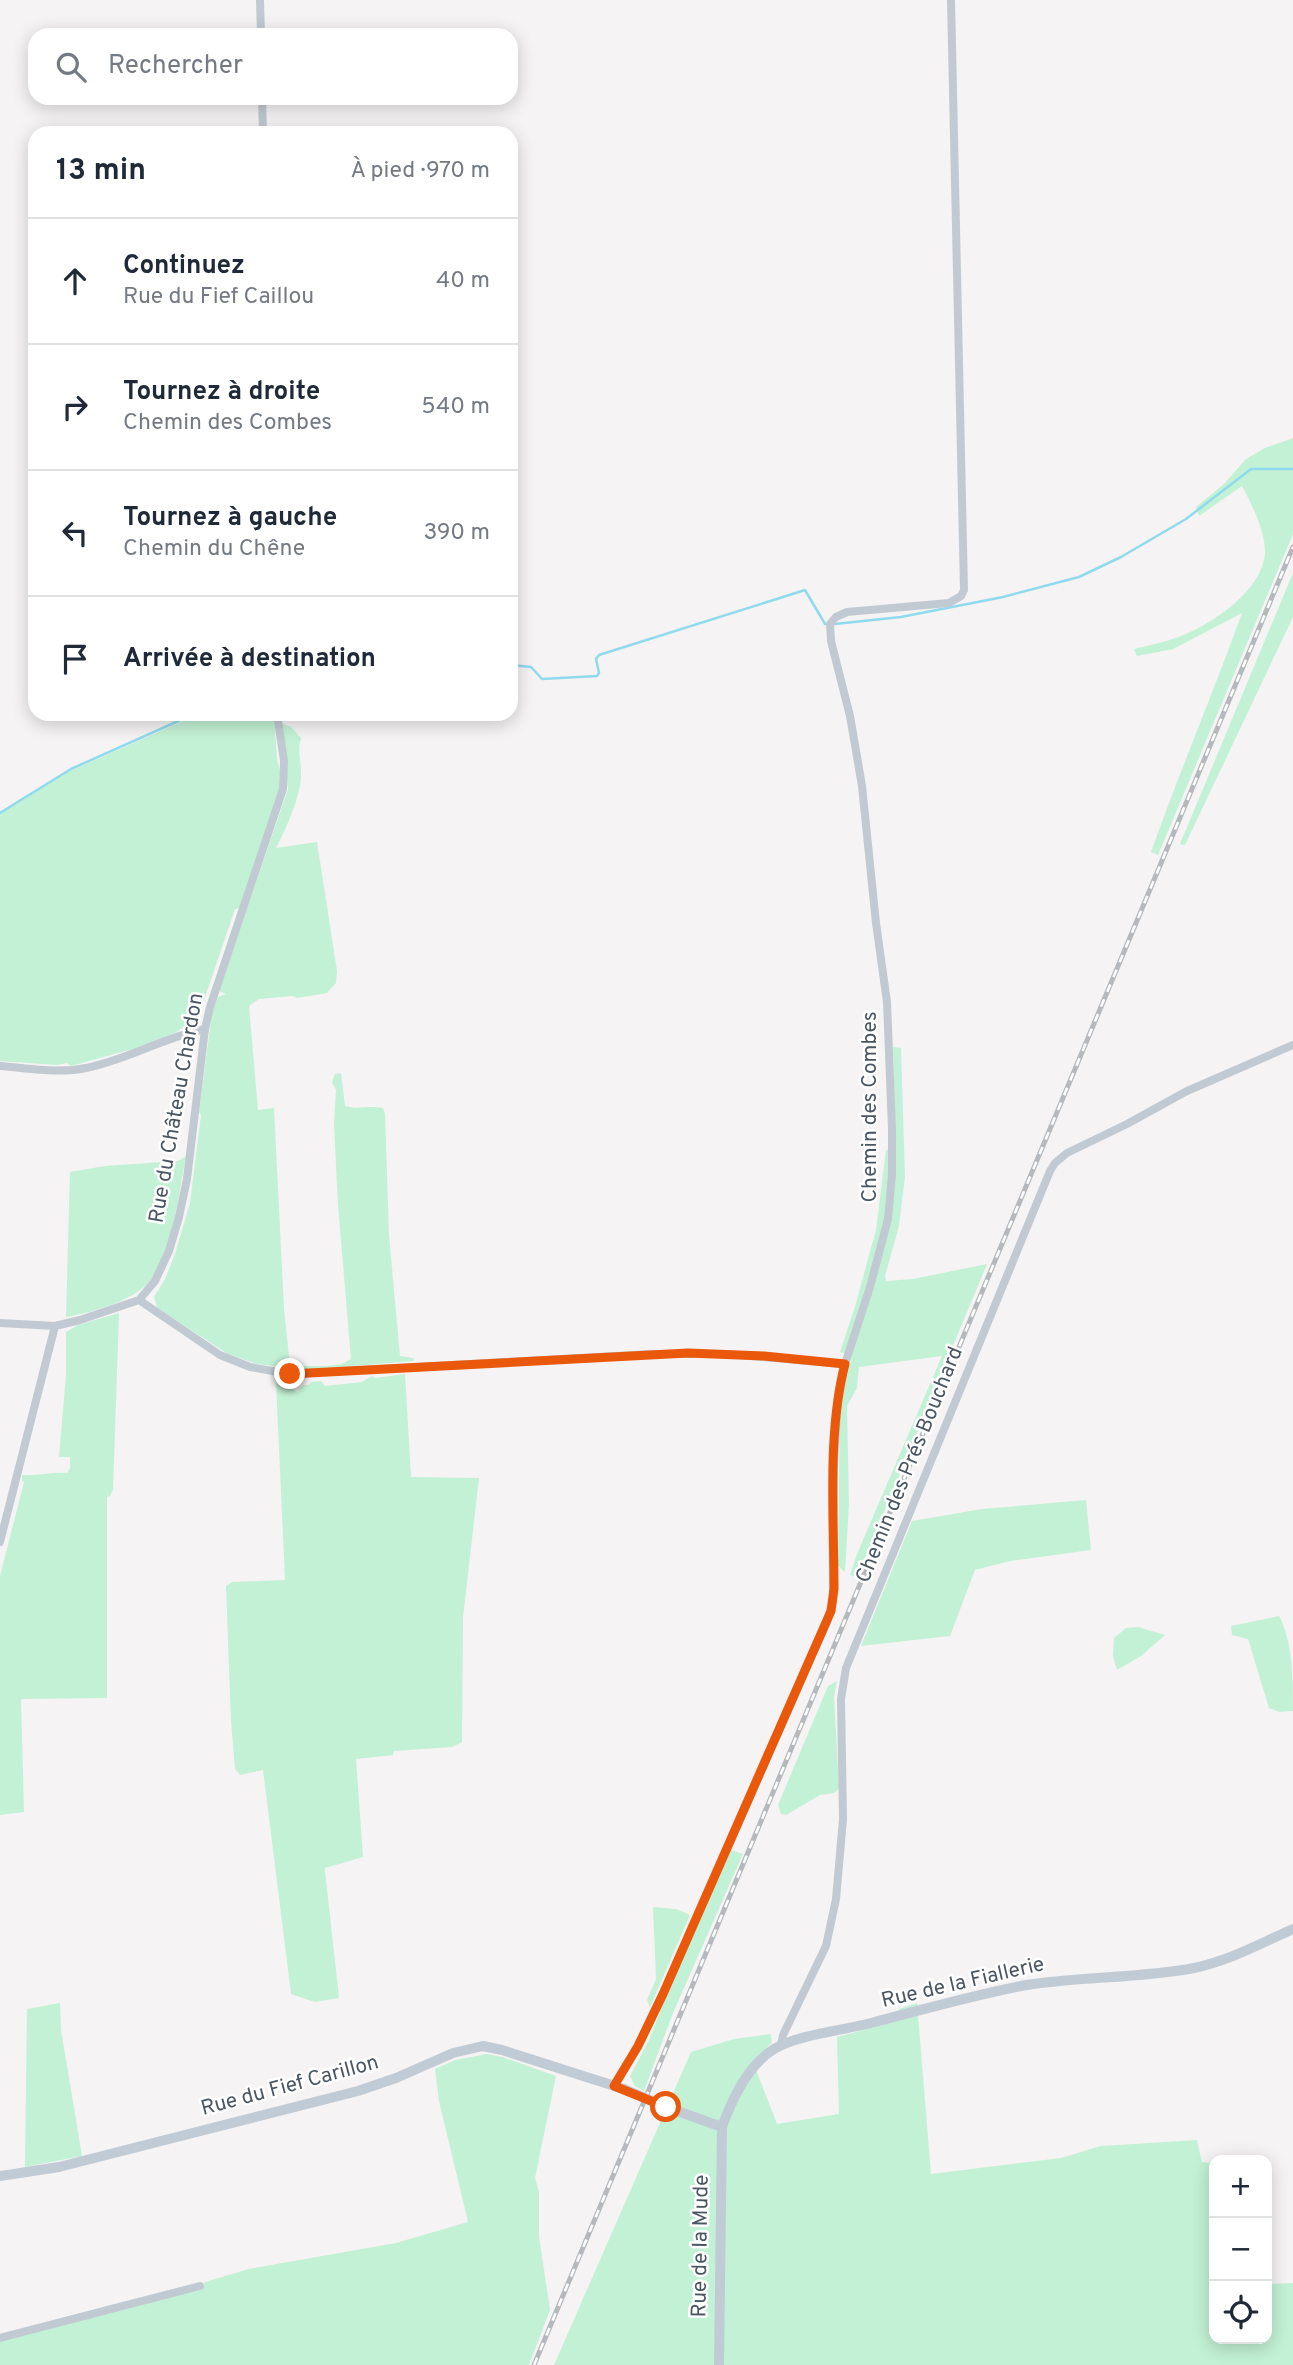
<!DOCTYPE html>
<html lang="fr">
<meta charset="utf-8">
<style>
:root{--surface:#fff;--page:#f6f6f7;--text:#1f2937;--muted:#747a83;--line:#e0e1e3}
body{margin:0;font-family:Overpass,sans-serif;background:var(--page);color:var(--text)}
.controls{position:absolute;right:21px;bottom:21px;display:grid;overflow:hidden;border-radius:14px;box-shadow:0 4px 18px #0003}
.controls button{width:63px;height:63px;display:grid;place-items:center;padding:0;border:0;border-bottom:2px solid var(--line);background:var(--surface);color:var(--text);font:35px sans-serif}
.stop{position:absolute;width:21px;height:21px;margin:-16px;border:5px solid #ea580c;border-radius:50%;background:#fff}
.stop.end{background:#ea580c;border-color:#fff;box-shadow:0 2px 7px #0008}
.list{margin:0;padding:0;list-style:none}
h2{display:flex;justify-content:space-between;align-items:center;height:91px;margin:0;padding:0 28px;font-size:30px}
h2 small{font-size:23px;font-weight:400;color:var(--muted)}
.list li{display:grid;grid-template-columns:46px 1fr auto;gap:21px;align-items:center;box-sizing:border-box;height:126px;padding:0 28px;border-top:2px solid var(--line)}
.list b{display:block;font-size:26px;white-space:nowrap}
.list p{margin:0;font-size:23px;white-space:nowrap;color:var(--muted)}
.list em{font-size:23px;font-style:normal;color:var(--muted)}
.icon{flex:none;width:38px;height:38px;fill:none;stroke:currentColor;stroke-width:2;stroke-linecap:round;stroke-linejoin:round}
.map{position:relative;flex:none;width:1293px;height:2365px;overflow:hidden}
.search{position:absolute;background:var(--surface);box-shadow:0 4px 18px #0003;left:28px;top:28px;width:490px;height:77px;display:flex;align-items:center;gap:18px;box-sizing:border-box;padding:0 24px;border-radius:21px;color:var(--muted);font-size:26px}
.panel{position:absolute;background:var(--surface);box-shadow:0 4px 18px #0003;left:28px;top:126px;width:490px;height:595px;border-radius:21px}
.map>svg:first-child{display:block}
.green{fill:#c3f1d5}
.lines{fill:none;stroke-linecap:round;stroke-linejoin:round}
.stream{stroke:#90daee;stroke-width:2.5}
.street{stroke:#c1cad2;stroke-width:8}
.secondary{stroke:#c1cbd6;stroke-width:10}
.rail-casing{stroke:#b5b8bd;stroke-width:5}
.rail{stroke:#fff;stroke-width:2.5;stroke-dasharray:8;stroke-linecap:butt}
.secondary-bridge{stroke:#c1cbd6;stroke-width:10}
.route{stroke:#ea580c;stroke-width:9}
.labels{text-anchor:middle;dominant-baseline:central;stroke-width:5;stroke-linejoin:round;paint-order:stroke}
.street-label{font-size:21px;fill:#4a5661;stroke:#fff}
</style>
<div class="map">
<svg width="1293" height="2365" viewBox="0 0 1293 2365">
<rect width="100%" height="100%" fill="#f5f3f3"/>
<path class="green" d="M1293 438V534L1158 855 1151 852C1180 771 1213 693 1242 613L1173 649 1137 656 1134 649C1150 645 1166 642 1181 636 1213 624 1264 589 1265 552 1265 530 1252 505 1242 486L1199 516 1196 507 1224 484 1246 459 1265 448Z
M1293 573V617L1185 845 1180 844Z
M199 714H274L277 759 280 771 279 794 240 908 235 909 199 1015 175 1033 136 1048 71 1066 67 1063 57 1065 0 1061V814L68 772Z
M281 723 291 727 301 738C297 751 301 759 301 772 302 794 286 829 276 848L317 842 337 971 336 983 327 993 297 998 293 996 259 999 249 1006 258 1110 274 1108 284 1309 290 1366H326L342 1364 351 1359 338 1205 334 1125 336 1090 332 1082 335 1074 341 1073 345 1106C357 1110 370 1105 383 1108L385 1114 389 1235 400 1356 414 1358 413 1361 306 1370 257 1364 228 1354 157 1308 154 1297 165 1279 175 1254 190 1203 201 1115 199 1112 213 1005 215 998 226 994 219 991 288 789Z
M893 1047 901 1048 905 1177 899 1226 885 1276 886 1281 913 1279 987 1264 857 1577 850 1575 857 1554 942 1356 859 1367 857 1388 847 1406 849 1504 845 1572 838 1566 840 1404 852 1356 840 1352 854 1310 876 1230 886 1150 896 1149Z
M186 1156C179 1192 172 1259 146 1285 129 1302 89 1313 66 1317L70 1172 105 1166 178 1161Z
M119 1313 113 1490 110 1496 107 1497V1698L21 1699 24 1812 0 1815V1576L24 1482 22 1481V1475C38 1476 52 1472 67 1473L70 1468V1457H59L66 1375V1332L78 1325Z
M405 1374 411 1477 479 1478 463 1618 462 1742 452 1747 394 1751 393 1755 356 1759 363 1857 325 1868V1871L339 1998 315 2002 291 1994 263 1770 240 1775 235 1769 231 1721 226 1586 232 1582 285 1580 276 1382H285L297 1392 303 1385H309L311 1382 321 1381 325 1386 362 1382 372 1376 375 1378Z
M1086 1500 1091 1550 1010 1561 975 1570 950 1636 861 1646 912 1521 982 1509Z
M1279 1616C1293 1642 1293 1680 1293 1711L1279 1712 1269 1708 1248 1639 1232 1635 1231 1626Z
M1138 1627 1165 1635 1141 1656 1117 1670 1113 1656 1114 1638 1126 1628Z
M837 1681 834 1696 839 1789 834 1793 820 1795 786 1815 781 1814 778 1805 828 1686Z
M731 1850 743 1854 673 2013 644 2091 635 2086 630 2076 650 2038 672 1980Z
M653 1907 676 1909 690 1915 650 2007 647 2000 656 1979Z
M60 2003 61 2030 82 2156 25 2167 27 2009Z
M917 2003 931 2174 1061 2158 1101 2146 1197 2140 1202 2162 1214 2163V2339H1267V2284L1293 2283V2365H554L691 2052 734 2039 771 2034 772 2042 753 2062 777 2124 839 2114 837 2037 901 2020 899 2009Z
M487 2054 502 2057 556 2076 535 2178 539 2192V2236L550 2310 529 2365H0V2341L201 2288 205 2282 249 2269 396 2243 468 2222 439 2101 435 2069 455 2060Z"/>
<g class="lines">
<path class="stream" d="M835 624 901 617 1003 597 1079 577 1121 557 1186 519 1251 469H1293
M511 665 531 667 542 679 597 676 599 673 596 659 599 655 805 590 825 624
M0 813 71 769 194 714"/>
<path class="street" d="M260 0 261 35
M262 98 263 133
M0 1066C28 1068 58 1074 86 1068 127 1060 164 1037 205 1029
M139 1300 220 1355 250 1367 290 1374 651 1354H727L845 1364
M0 1323 55 1326 80 1320 139 1300 155 1281 169 1251 179 1217 187 1179 205 1029 210 1007 283 789 284 761 277 714
M0 1542 55 1326
M781 2045 783 2035 826 1946 836 1899 843 1819 841 1699 846 1668 1050 1171 1055 1163 1067 1153 1127 1124 1187 1091 1293 1045
M614 2086 638 2046 663 1994 827 1622 833 1601 834 1462 838 1396 845 1364 870 1287 888 1219 892 1175V1129L887 1002 876 923 862 786 850 716 831 641 830 624 836 617 847 612 949 603 961 596 964 590 951 0
M0 2338 200 2286"/>
<path class="secondary" d="M666 2107 722 2127
M0 2176 59 2167 358 2091 396 2078 453 2053 483 2046 502 2050 624 2089
M719 2365 722 2127C732 2099 748 2065 774 2049 797 2035 844 2030 871 2023 921 2010 970 1996 1021 1986 1078 1976 1137 1979 1194 1968 1229 1961 1261 1943 1293 1929"/>
<g class="rail-casing">
<path id="rail" d="M534 2365 1293 547"/>
</g>
<use href="#rail" class="rail"/>
<path class="secondary-bridge" d="M624 2089 666 2107"/>
</g>
<g class="lines">
<path class="route" d="M290 1374 688 1353 764 1356 845 1364C827 1433 834 1518 834 1589L831 1611 663 1994 638 2046 614 2086 666 2107"/>
</g>
<g class="labels">
<g class="street-label">
<text transform="translate(870 1107) rotate(-90)">Chemin des Combes</text>
<text transform="translate(177 1108) rotate(-80)">Rue du Château Chardon</text>
<text transform="translate(910 1465) rotate(-68)">Chemin des Prés Bouchard</text>
<text transform="translate(963 1983) rotate(-13)">Rue de la Fiallerie</text>
<text transform="translate(290 2086) rotate(-15)">Rue du Fief Carillon</text>
<text transform="translate(701 2246) rotate(-89)">Rue de la Mude</text>
</g>
</g>
</svg>
<div class="controls">
<button>+</button>
<button>−</button>
<button><svg class="icon" aria-label="locate" viewBox="0 0 24 24"><circle cx="12" cy="12" r="6"/><path d="M12 2v4M12 18v4M2 12h4M18 12h4"/></svg></button>
</div>
<div class="stop" style="left:666px;top:2107px"></div>
<div class="stop end" style="left:290px;top:1374px"></div>
<div class="search"><svg class="icon" aria-label="search" viewBox="0 0 24 24"><circle cx="10" cy="10" r="6"/><path d="M15 15l6 6"/></svg>Rechercher</div>
<section class="panel">
<h2>13 min<small>À pied · 970 m</small></h2>
<ul class="list">
<li><svg class="icon" aria-label="ahead" viewBox="0 0 24 24"><path d="M12 20V5M6 11l6-6 6 6"/></svg><div><b>Continuez</b><p>Rue du Fief Caillou</p></div><em>40 m</em></li>
<li><svg class="icon" aria-label="right" viewBox="0 0 24 24"><path d="M7 20v-9h11M14 6l5 5-5 5"/></svg><div><b>Tournez à droite</b><p>Chemin des Combes</p></div><em>540 m</em></li>
<li><svg class="icon" aria-label="left" viewBox="0 0 24 24"><path d="M17 20v-9H6M10 6l-5 5 5 5"/></svg><div><b>Tournez à gauche</b><p>Chemin du Chêne</p></div><em>390 m</em></li>
<li><svg class="icon" aria-label="arrive" viewBox="0 0 24 24"><path d="M6 21V4h12l-3 4 3 4H6"/></svg><div><b>Arrivée à destination</b></div></li>
</ul>
</section>
</div>
